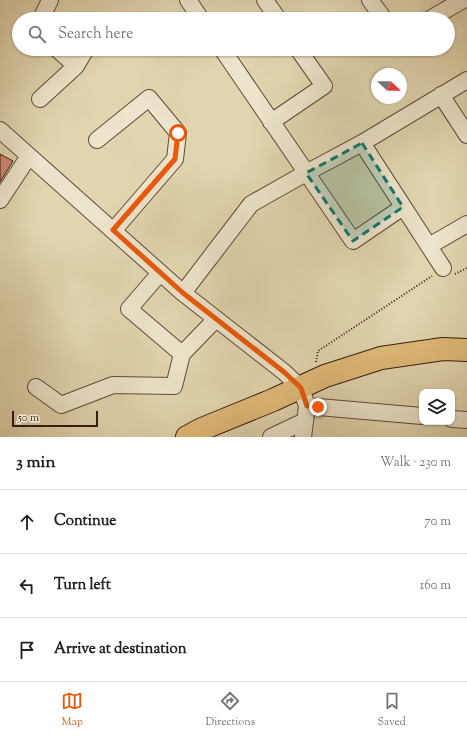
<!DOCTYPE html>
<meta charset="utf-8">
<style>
:root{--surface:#fff;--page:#f2f2f2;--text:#202124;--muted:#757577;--line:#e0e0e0;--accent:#ea580c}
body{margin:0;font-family:"Sorts Mill Goudy",serif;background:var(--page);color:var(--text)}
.controls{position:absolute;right:12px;bottom:12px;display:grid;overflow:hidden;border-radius:8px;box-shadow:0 1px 3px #0004}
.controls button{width:36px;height:36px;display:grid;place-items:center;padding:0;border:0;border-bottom:1px solid var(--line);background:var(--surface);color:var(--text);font:20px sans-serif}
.compass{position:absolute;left:371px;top:68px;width:36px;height:36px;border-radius:50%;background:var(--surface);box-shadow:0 1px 3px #0004;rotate:112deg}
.scale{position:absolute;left:12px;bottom:10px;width:86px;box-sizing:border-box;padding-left:4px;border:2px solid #361c11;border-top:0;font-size:11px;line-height:14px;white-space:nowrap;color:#361c11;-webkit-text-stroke:3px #ece4cb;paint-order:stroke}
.stop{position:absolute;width:12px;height:12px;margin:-9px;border:3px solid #ea580c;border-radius:50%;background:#fff}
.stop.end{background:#ea580c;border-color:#fff;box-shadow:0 1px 4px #0008}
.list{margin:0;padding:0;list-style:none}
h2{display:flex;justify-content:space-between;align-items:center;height:52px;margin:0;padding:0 16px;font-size:17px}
h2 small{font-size:13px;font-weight:400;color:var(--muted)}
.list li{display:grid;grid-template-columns:26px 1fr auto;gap:12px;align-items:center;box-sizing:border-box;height:64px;padding:0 16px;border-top:1px solid var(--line)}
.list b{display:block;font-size:15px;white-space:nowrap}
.list em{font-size:13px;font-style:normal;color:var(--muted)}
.icon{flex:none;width:22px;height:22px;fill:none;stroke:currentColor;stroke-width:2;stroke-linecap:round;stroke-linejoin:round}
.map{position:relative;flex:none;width:467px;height:437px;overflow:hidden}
.search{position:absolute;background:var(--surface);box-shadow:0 1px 3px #0004;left:12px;right:12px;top:12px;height:44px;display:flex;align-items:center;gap:10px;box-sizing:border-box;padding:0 14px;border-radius:22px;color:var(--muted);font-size:15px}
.sheet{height:244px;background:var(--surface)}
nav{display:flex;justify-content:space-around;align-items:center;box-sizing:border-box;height:56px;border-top:1px solid var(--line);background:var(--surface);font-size:11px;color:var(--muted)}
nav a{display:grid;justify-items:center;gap:2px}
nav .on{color:var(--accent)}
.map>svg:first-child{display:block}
.building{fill:#d18873;stroke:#361c11}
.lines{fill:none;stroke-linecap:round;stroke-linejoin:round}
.minor-casing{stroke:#614a38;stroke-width:18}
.highway-casing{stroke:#361c11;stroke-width:24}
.path{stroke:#361c11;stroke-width:2;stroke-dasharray:1 2;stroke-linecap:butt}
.minor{stroke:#ece4cb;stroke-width:16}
.highway{stroke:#e0ba78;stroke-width:22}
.route{stroke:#ea580c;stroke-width:5}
.marked{fill:#0f766e;fill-opacity:0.2;stroke:#0f766e;stroke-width:3;stroke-dasharray:8 5;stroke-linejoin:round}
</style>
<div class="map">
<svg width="467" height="437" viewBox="0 0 467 437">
<rect width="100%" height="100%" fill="#e1d5af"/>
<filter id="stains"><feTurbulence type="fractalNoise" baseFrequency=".005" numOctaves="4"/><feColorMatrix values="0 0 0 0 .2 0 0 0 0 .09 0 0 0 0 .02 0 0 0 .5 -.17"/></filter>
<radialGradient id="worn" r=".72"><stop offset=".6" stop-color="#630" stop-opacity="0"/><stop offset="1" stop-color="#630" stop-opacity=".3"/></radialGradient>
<path class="building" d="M0 154 13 161 0 182Z"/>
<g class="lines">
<g class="minor-casing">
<path id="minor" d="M188 0 201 19
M265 0 278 19
M370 0 384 19
M41 19 50 0
M430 19 463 0
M222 49 353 241 403 207
M76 66 86 49
M441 95 467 135
M40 99 76 66 57 49
M271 122 324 86 298 49
M0 130 183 293 284 372 301 388 307 406 303 437
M97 140 149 98 178 133 175 159 113 231
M362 143 443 268
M0 200 29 156
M429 246 467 224
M160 273 129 309 182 354 216 319
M183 293 251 204 306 173 362 143 467 80
M36 387 61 405 113 385 174 386 182 354
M307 406 422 416
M452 419 467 420
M271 437 305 421"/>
</g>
<g class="highway-casing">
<path id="highway" d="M187 437 202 429 273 400 325 376 381 358 443 349 467 350"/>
</g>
<path class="path" d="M455 274 467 268
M316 362 318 351 432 276"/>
<use href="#minor" class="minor"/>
<use href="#highway" class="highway"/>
</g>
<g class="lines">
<path class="route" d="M178 133 175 159 113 230 183 293 284 372 301 388 307 406 318 407"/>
</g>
<path class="marked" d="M362 143 403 207 353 241 306 173Z"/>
<rect width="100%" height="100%" filter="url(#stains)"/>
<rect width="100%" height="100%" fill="url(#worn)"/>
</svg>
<div class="controls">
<button><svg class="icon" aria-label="layers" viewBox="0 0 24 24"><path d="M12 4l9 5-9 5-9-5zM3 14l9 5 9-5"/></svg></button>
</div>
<svg class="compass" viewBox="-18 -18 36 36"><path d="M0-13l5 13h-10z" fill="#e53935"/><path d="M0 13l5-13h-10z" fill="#757577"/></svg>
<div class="scale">50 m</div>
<div class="stop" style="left:178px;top:133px"></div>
<div class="stop end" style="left:318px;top:407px"></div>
<div class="search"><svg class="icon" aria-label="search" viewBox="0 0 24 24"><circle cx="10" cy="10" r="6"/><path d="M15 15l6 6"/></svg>Search here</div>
</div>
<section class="sheet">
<h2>3 min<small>Walk · 230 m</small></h2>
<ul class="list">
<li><svg class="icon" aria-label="ahead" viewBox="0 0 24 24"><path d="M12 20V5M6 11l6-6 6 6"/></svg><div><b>Continue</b></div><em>70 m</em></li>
<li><svg class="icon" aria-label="left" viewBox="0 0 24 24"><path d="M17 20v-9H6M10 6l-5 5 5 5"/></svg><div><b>Turn left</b></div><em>160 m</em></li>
<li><svg class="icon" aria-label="arrive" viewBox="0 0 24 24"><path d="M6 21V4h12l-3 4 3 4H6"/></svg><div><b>Arrive at destination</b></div></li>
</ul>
</section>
<nav>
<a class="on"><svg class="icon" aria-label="map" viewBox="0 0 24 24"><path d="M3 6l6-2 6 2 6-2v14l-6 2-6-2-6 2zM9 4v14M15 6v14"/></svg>Map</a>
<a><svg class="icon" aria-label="directions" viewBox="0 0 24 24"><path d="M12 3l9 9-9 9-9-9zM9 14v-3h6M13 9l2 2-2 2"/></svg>Directions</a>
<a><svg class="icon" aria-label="saved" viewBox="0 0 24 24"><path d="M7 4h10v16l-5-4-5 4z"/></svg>Saved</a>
</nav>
